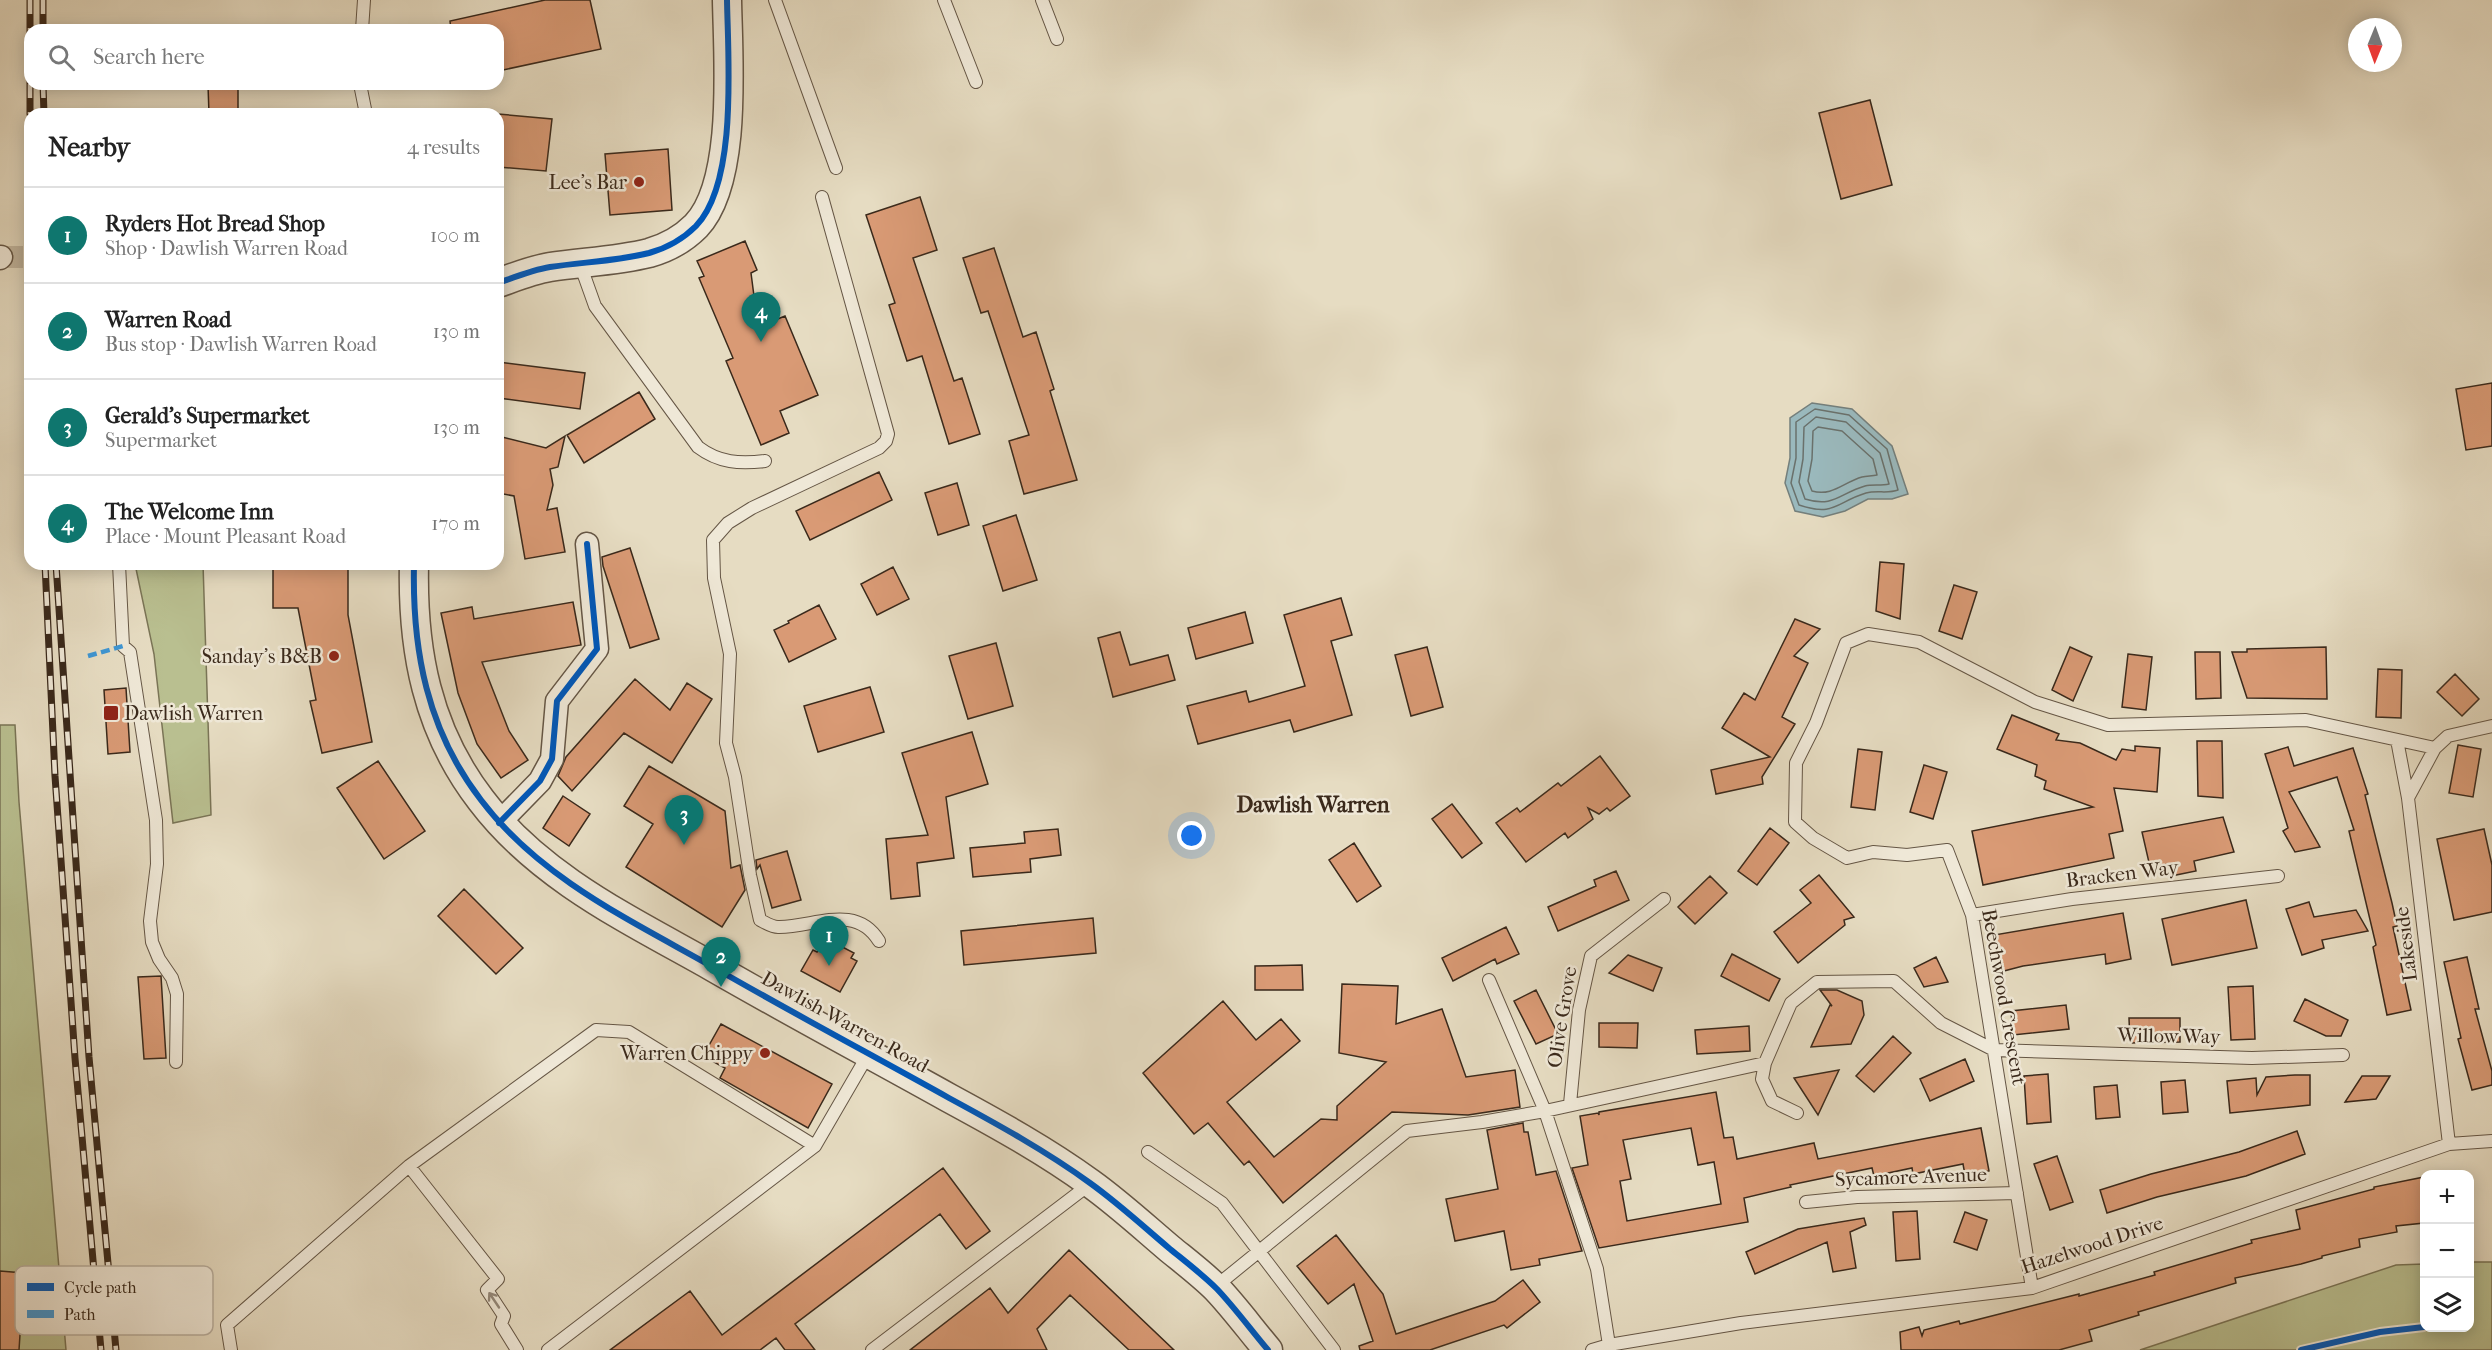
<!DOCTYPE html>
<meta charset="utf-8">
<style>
:root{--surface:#fff;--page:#f2f2f2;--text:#222;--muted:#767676;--line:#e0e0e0;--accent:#0f766e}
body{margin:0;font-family:"IM FELL French Canon",serif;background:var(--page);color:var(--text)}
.controls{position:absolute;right:18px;bottom:18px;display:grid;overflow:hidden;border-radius:12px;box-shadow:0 3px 15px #0003}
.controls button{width:54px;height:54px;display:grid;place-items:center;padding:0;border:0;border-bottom:2px solid var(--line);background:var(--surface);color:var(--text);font:30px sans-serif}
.compass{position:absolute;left:2348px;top:18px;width:54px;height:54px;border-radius:50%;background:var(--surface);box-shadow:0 3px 15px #0003;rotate:181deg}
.you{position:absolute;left:1192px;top:836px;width:21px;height:21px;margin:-15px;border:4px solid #fff;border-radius:50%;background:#1a73e8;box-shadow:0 0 0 9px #1a73e833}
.badge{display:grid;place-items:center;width:39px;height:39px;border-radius:50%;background:var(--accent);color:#fff;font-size:20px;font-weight:700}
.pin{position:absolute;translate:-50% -50px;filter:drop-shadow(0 2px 3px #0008)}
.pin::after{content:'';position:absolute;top:32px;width:21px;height:18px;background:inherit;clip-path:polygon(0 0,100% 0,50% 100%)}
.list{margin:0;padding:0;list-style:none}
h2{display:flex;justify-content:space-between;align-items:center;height:78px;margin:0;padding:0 24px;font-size:26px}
h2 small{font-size:20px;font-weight:400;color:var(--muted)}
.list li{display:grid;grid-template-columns:39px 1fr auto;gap:18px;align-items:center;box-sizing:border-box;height:96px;padding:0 24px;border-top:2px solid var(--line)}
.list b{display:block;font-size:22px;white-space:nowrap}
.list p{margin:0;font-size:20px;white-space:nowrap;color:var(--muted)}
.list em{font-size:20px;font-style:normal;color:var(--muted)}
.icon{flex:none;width:33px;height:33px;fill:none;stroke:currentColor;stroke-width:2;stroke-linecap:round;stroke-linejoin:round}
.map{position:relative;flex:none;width:2492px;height:1350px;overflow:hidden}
.search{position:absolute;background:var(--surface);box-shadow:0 3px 15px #0003;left:24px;top:24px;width:480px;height:66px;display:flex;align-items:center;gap:15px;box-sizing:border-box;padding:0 21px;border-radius:18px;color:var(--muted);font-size:22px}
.panel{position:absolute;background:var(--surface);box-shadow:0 3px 15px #0003;left:24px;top:108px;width:480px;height:462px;border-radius:18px}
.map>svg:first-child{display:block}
.green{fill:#b9bf90;stroke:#7a7456;stroke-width:1.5}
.water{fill:#9ab9bd;stroke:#747f7c;stroke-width:1.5}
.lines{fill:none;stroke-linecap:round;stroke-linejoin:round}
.shore{stroke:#6a716c;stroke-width:1.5}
.building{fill:#d99a75;stroke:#3a291b;stroke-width:1.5;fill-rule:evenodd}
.minor-tunnel{stroke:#c4b8a1;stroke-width:22;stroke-dasharray:22 11;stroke-linecap:butt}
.service-casing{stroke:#655645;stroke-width:14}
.minor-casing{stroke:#655645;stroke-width:25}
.tertiary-casing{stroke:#655645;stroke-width:31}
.service{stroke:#efe8d7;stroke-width:12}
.minor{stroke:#efe8d7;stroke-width:22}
.tertiary{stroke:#efe8d7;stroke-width:28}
.rail-casing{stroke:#3a291b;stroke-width:7}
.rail{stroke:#efe8d7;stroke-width:4.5;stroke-dasharray:14;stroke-linecap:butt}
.quiet{stroke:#3e96d4;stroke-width:4.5;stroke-dasharray:9 4.5;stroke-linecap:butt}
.cycleway-casing{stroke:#efe8d7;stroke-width:10}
.cycleway{stroke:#0057b8;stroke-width:6}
.oneway{stroke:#948879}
.poi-dot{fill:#8f2418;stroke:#efe8d7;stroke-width:2}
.labels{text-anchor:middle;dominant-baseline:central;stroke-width:5;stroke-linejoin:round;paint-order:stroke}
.poi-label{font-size:20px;fill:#3a291b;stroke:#efe8d7;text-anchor:end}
.street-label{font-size:20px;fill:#3a291b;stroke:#efe8d7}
.quarter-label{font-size:22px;font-weight:bold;fill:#3a291b;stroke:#efe8d7}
.key{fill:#efe8d7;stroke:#b9af9f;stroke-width:1.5}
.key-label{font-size:16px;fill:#3a291b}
</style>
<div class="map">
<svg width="2492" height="1350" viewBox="0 0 2492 1350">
<rect width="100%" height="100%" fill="#e6dcc2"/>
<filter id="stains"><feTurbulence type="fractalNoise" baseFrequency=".00333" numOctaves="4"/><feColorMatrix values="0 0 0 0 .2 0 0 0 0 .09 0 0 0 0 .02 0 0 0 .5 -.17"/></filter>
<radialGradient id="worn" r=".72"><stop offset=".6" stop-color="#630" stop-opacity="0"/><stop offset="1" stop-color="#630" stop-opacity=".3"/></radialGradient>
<path class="green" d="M135 564H203L211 815 173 823 154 654Z
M0 725H15L19 802 66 1350H0Z
M2470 1262H2492V1350H2140L2396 1265 2424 1264V1328H2470Z"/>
<path class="water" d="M1812 403 1852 409 1892 446 1908 494 1892 499H1868L1845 511 1823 517 1795 511 1785 483 1790 458V418Z"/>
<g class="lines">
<path class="shore" d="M1815 409 1849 415 1887 449 1898 490C1888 494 1877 490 1866 493 1836 502 1835 517 1799 505L1791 483 1796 458V422Z
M1816 417 1846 422 1880 453 1889 484C1881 486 1872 484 1865 486 1840 493 1834 508 1805 499L1799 482 1803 459 1804 427Z
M1818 427 1842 431 1873 459 1877 475C1872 476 1867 476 1862 477 1844 482 1832 497 1812 491L1808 481 1812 459 1813 431Z"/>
</g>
<path class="building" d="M545 0H590L601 49 498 71V30H451L450 21Z
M208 85H238V114H209Z
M1870 100 1892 185 1841 199 1819 113Z
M498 114 552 119 546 171 498 167Z
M668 149 672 210 610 215 605 154Z
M920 197 937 250 913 258 954 381 962 378 980 434 949 444 922 356 907 361 889 305 895 303 866 215Z
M745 241 757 270 751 273 758 327 785 316 818 395 780 411 789 433 761 445 726 361 733 358 699 278 704 276 697 261Z
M994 248 1023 337 1036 332 1054 389 1050 391 1077 480 1024 494 1009 441 1029 435 988 311 981 313 963 258Z
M498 362 585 373 580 409 498 398Z
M2492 383V446L2466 450 2456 389Z
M639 392 655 419 584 463 567 435Z
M498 436 546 448 565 436 558 467 550 469 553 485 547 510 557 508 565 552 525 559 514 496 498 493Z
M879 472 892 500 810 540 796 511Z
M957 483 969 525 938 535 925 493Z
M1016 515 1037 580 1003 591 983 526Z
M630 548 659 639 630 648 603 566 602 557Z
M1880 562 1904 564 1900 619 1876 611Z
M273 564H348V615L372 742 322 753 310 701 316 700 298 608H273Z
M893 567 909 599 877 615 861 584Z
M1954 585 1977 592 1962 639 1939 631Z
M1341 598 1352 635 1331 641 1352 715 1294 732 1290 720 1198 744 1187 706 1246 691 1249 702 1305 686 1284 615Z
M573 602 581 645 482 662 509 731 528 760 501 778 477 744 458 693 441 613 472 607 474 619Z
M819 605 836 639 789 662 774 630 789 623 788 621Z
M1245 612 1253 643 1196 659 1188 628Z
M1795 619 1820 629 1794 656 1808 663 1782 717 1795 724 1762 777 1763 784 1716 794 1711 770 1770 757 1722 728 1744 693 1755 700Z
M1120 632 1130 665 1168 655 1175 680 1113 697 1098 638Z
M996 643 1013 706 968 719 949 656Z
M1427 647 1443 707 1411 716 1395 655Z
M2070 647 2092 657 2073 701 2052 690Z
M2326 647 2327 699 2247 698 2232 652H2247V649Z
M2195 652H2220L2221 698 2196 699Z
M2128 654 2152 657 2146 710 2122 707Z
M2378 669 2402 670 2401 718 2376 717Z
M2455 674 2479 699 2462 716 2437 692Z
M635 679 670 710 687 683 712 699 672 763 624 733 572 791 558 776 566 757Z
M870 687 884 732 818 752 804 706Z
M126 688 130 752 108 754 104 690Z
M2012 715 2059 734 2056 740 2080 743 2116 760 2122 749 2135 751V746L2160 748 2157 792 2114 788 2123 831 2109 834 2114 858 1983 885 1972 831 2093 807 2044 789 2046 781 2035 776 2037 765 1997 749Z
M972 732 988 784 946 797 954 858 917 863 920 896 891 899 886 839 928 835 902 753Z
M2197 741H2222L2223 798 2198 796Z
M2458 745 2481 749 2473 797 2449 793Z
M2288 747 2294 766 2353 748 2368 794 2365 795 2392 903 2397 926 2393 927 2411 1010 2387 1015 2373 947 2376 945 2349 831 2354 830 2337 777 2289 792 2320 847 2295 852 2283 831 2288 828 2265 754Z
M1858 749 1882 752 1875 810 1851 807Z
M1600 756 1630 796 1610 811 1607 808 1599 814 1588 808 1593 819 1568 838 1565 833 1526 862 1496 823 1517 808 1520 812 1558 783 1561 786Z
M378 761 425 831 384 859 337 788Z
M1924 765 1947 772 1933 819 1910 812Z
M649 766 725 811 731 868 740 865 745 890 722 927 626 867 653 824 624 806Z
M563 796 590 814 569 846 543 828Z
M1452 804 1482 843 1462 858 1432 819Z
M2223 817 2234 852 2194 861 2196 871 2171 876 2169 864 2150 867 2142 832Z
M1770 828 1789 843 1757 885 1738 871Z
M1058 829 1061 855 1030 859 1031 872 973 877 970 848 1025 843 1024 832Z
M2484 829 2492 865V912L2454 920 2437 839Z
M1354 843 1381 886 1357 902 1329 860Z
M787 851 801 900 772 908 760 865 757 869 756 860Z
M1616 871 1629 900 1558 931 1548 907 1596 886 1594 880Z
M1819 875 1854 917 1844 920 1845 925 1798 963 1774 932 1811 903 1800 890Z
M1710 876 1727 893 1695 924 1678 907Z
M464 889 523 948 496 974 438 916Z
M2246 900 2257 948 2172 965 2162 919Z
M2309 902 2314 917 2356 910 2368 931 2322 940 2324 948 2302 955 2286 909Z
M2123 913 2131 959 2106 964 2105 954 2023 966 2000 972 1994 935Z
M1093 918 1096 953 964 965 961 931Z
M1506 927 1519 954 1497 964 1495 959 1453 981 1442 958Z
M831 941 854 953 851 958 857 961 840 992 801 971 813 950 817 952 823 942 829 945Z
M1732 954 1780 979 1769 1001 1721 976Z
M1628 955 1662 968 1653 991 1609 973Z
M1936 957 1948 982 1924 987 1914 968Z
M2467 957 2479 1009H2475L2492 1071V1085L2472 1090 2458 1039 2461 1038 2444 962Z
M1302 965 1303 990H1255V966Z
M161 976 166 1058 144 1059 138 977Z
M1342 984 1398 986 1396 1024 1442 1009 1466 1077 1515 1070 1520 1107 1468 1115 1392 1112 1283 1203 1249 1161 1244 1165 1208 1123 1194 1134 1143 1073 1223 1001 1256 1040 1281 1019 1300 1041 1227 1102 1274 1157 1321 1119 1337 1120V1106L1386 1062 1339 1053Z
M2253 986 2255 1039 2231 1040 2228 987Z
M1536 990 1558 1034 1536 1044 1514 1001Z
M1820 990H1837L1862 1001 1864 1015 1851 1044 1811 1047 1830 1005 1832 1006Z
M2305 999 2348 1020 2341 1036H2326L2294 1021Z
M2066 1005 2069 1029 2013 1035 2011 1011Z
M2129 1018H2180V1042L2130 1043Z
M1599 1023H1638L1637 1048 1599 1047Z
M721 1024 832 1084 808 1128 720 1078 725 1068 703 1056Z
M1749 1026 1750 1051 1697 1054 1695 1030Z
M1893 1036 1911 1053 1874 1092 1856 1076Z
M1965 1059 1974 1081 1930 1101 1920 1079Z
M1839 1070 1818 1115 1794 1078Z
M2048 1074 2051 1122 2027 1124 2024 1076Z
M2295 1075H2310V1105L2230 1113 2227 1081 2256 1078 2257 1095 2266 1077Z
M2362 1076H2390L2376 1099 2345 1102Z
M2185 1080 2188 1112 2163 1114 2161 1082Z
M2117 1085 2120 1117 2096 1119 2094 1087Z
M1716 1092 1724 1138 1733 1137 1737 1159 1814 1143 1818 1159 1981 1128 1989 1171 1965 1175 1963 1164 1913 1174 1912 1168 1874 1176 1872 1168 1790 1185 1791 1187 1744 1198 1748 1222 1599 1248 1572 1168 1588 1165 1580 1116 1598 1113 1599 1115V1112ZM1691 1128 1698 1165 1714 1162 1721 1204 1627 1221 1620 1181 1631 1179 1623 1140Z
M1523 1123 1524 1132H1528L1536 1175 1556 1171 1582 1251 1539 1259 1540 1265 1511 1270 1504 1231 1455 1241 1446 1199 1498 1189 1487 1130Z
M2297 1131 2305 1154 2246 1176 2157 1197 2107 1213 2100 1190 2151 1174 2239 1152Z
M2057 1156 2073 1202 2050 1210 2034 1164Z
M943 1168 990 1231 966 1249 940 1214 795 1324 815 1350H785L776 1338 760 1350H610L690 1291 722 1335Z
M2424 1177V1223L2396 1226 2397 1232 2359 1239 2360 1247 2322 1256V1258L2301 1264 2235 1278 2236 1283 2138 1312 2139 1315 2089 1330 2092 1341 2059 1350H1901L1900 1332 1919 1327 1922 1336 1924 1330 1959 1321 1960 1324 2079 1294V1296L2155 1275 2154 1272 2252 1243 2251 1240 2300 1229 2296 1210 2374 1189V1187Z
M1917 1211 1920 1259 1896 1261 1893 1212Z
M1965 1212 1987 1220 1977 1250 1954 1242Z
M1864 1218 1866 1225 1850 1232 1856 1268 1833 1272 1827 1242 1755 1274 1746 1252 1798 1229Z
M1336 1235 1383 1294 1396 1334 1495 1301 1523 1280 1540 1302 1507 1328 1504 1325 1430 1350H1360L1359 1346 1373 1341 1354 1284 1328 1304 1297 1266Z
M1069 1250 1174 1350H1129L1070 1295 1037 1329 1047 1350H910L990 1288 1008 1313Z
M0 1271 24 1273 19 1350H0Z"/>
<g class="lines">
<path class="minor-tunnel" d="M1 257H30"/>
<g class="service-casing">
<path id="service" d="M775 0 836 168
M944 0 976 82
M1042 0 1057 39
M362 30 364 0
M360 84 366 114
M822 197 888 434 886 441 879 448 752 508 728 523 713 540 714 578 730 654 726 743 735 777 750 875 760 920C766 923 772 927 778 927 813 928 855 902 879 941
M580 264 595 306 698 447C719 463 740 464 765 461
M119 564 123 646 130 652 156 820 157 864 150 921 152 942 159 959 172 978 177 994 176 1062
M2397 740 2408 798 2449 1144
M2408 798 2435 748
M1972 915 2072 899 2278 876
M1489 980 1545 1111 1597 1269 1609 1345
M1570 1104 1579 1010 1591 956 1664 899
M1797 1113 1772 1101 1762 1079 1765 1063 1791 1003 1817 982 1894 981 1941 1023 1994 1050 2252 1058 2343 1055
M1148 1152 1222 1203 1334 1350
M409 1166 498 1279 487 1290 504 1316 501 1324 517 1350
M1806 1202 1857 1197 2017 1193
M1215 1287 1407 1131 1482 1122 1545 1111 1765 1063
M2032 1288 1972 915 1947 850 1907 855 1873 852 1847 858 1813 838 1795 822 1796 763 1816 723 1846 643 1868 634 1919 642 2035 702 2108 725 2306 720 2435 748 2448 736 2492 726
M231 1350 227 1325 409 1166 596 1030 629 1032 815 1146
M548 1350 815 1146 869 1053
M872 1350 1090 1184
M1592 1350 1609 1345 1741 1323 2032 1288 2449 1144 2492 1141"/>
</g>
<g class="minor-casing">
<path id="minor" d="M0 258 1 257
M499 823 540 781 552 759 557 701 597 649 587 544"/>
</g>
<g class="tertiary-casing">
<path id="tertiary" d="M498 283C515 277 532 270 550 267 583 262 617 261 649 253 667 248 683 239 696 226 738 182 728 59 727 0
M414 564C412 650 427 730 481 800 540 878 630 920 713 967 791 1012 870 1054 949 1098 997 1124 1046 1151 1090 1183 1118 1203 1144 1227 1170 1249 1186 1262 1203 1275 1217 1289 1235 1308 1251 1330 1268 1350"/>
</g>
<use href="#service" class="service"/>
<use href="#minor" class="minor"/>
<use href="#tertiary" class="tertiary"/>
<g class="rail-casing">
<path id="rail" d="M30 0V114
M43 0V30
M43 84 44 114
M45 564 55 776 75 1058 101 1350
M56 564 89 1057 116 1350"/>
</g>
<use href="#rail" class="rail"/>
<path class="quiet" d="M88 656 123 646"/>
<g class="cycleway-casing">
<path id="cycleway" d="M498 283C515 277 532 270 550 267 583 262 617 261 649 253 667 248 683 239 696 226 738 182 728 59 727 0
M414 564C412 650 427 730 481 800 540 878 630 920 713 967 791 1012 870 1054 949 1098 997 1124 1046 1151 1090 1183 1118 1203 1144 1227 1170 1249 1186 1262 1203 1275 1217 1289 1235 1308 1251 1330 1268 1350
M499 823 540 781 552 759 557 701 597 649 587 544
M2301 1350 2380 1332 2424 1327"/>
</g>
<use href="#cycleway" class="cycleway"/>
</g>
<defs><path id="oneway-shaft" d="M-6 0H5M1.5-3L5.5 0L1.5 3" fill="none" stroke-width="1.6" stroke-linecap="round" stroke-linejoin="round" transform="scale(1.5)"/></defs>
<use class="oneway" href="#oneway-shaft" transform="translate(494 1300) rotate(-124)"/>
<g class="poi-dot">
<circle cx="639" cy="182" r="6"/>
<circle cx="334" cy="656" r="6"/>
<rect x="103" y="705" width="16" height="16" rx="3"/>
<circle cx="765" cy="1053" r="6"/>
</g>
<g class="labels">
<g class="poi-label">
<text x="627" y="182">Lee's Bar</text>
<text x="322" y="656">Sanday's B&amp;B</text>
<text x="124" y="713" text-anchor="start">Dawlish Warren</text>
<text x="753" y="1053">Warren Chippy</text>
</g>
<g class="street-label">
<text transform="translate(2122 874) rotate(-7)">Bracken Way</text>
<text transform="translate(2406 944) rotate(-97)">Lakeside</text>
<text transform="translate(2004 997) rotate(80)">Beechwood Crescent</text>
<text transform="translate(1562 1017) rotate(-81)">Olive Grove</text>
<text transform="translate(845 1022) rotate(29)">Dawlish Warren Road</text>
<text transform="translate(2169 1036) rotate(1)">Willow Way</text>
<text transform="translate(1911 1177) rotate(-2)">Sycamore Avenue</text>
<text transform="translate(2092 1245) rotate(-18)">Hazelwood Drive</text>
</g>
<g class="quarter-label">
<text x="1313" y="805">Dawlish Warren</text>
</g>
</g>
<rect x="15" y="1266" width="198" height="69" rx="9" class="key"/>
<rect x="27" y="1283" width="27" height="8" fill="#0057b8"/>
<rect x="27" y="1310" width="27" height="8" fill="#3e96d4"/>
<g class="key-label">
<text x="64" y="1293">Cycle path</text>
<text x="64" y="1320">Path</text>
</g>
<rect width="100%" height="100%" filter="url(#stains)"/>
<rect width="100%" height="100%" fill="url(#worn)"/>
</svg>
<div class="controls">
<button>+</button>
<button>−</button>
<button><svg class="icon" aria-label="layers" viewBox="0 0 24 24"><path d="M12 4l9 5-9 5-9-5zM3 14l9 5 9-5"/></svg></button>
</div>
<svg class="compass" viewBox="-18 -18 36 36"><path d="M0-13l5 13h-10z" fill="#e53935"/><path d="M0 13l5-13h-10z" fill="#767676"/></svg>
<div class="you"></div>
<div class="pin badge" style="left:829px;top:966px">1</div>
<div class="pin badge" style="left:721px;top:987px">2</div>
<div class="pin badge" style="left:684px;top:845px">3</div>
<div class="pin badge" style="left:761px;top:342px">4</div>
<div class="search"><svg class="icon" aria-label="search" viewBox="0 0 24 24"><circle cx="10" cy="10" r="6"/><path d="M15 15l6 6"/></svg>Search here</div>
<section class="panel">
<h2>Nearby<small>4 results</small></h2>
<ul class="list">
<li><span class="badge">1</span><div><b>Ryders Hot Bread Shop</b><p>Shop · Dawlish Warren Road</p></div><em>100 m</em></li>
<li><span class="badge">2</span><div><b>Warren Road</b><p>Bus stop · Dawlish Warren Road</p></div><em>130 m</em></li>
<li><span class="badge">3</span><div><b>Gerald's Supermarket</b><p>Supermarket</p></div><em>130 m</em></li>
<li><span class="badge">4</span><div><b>The Welcome Inn</b><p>Place · Mount Pleasant Road</p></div><em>170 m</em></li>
</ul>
</section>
</div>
